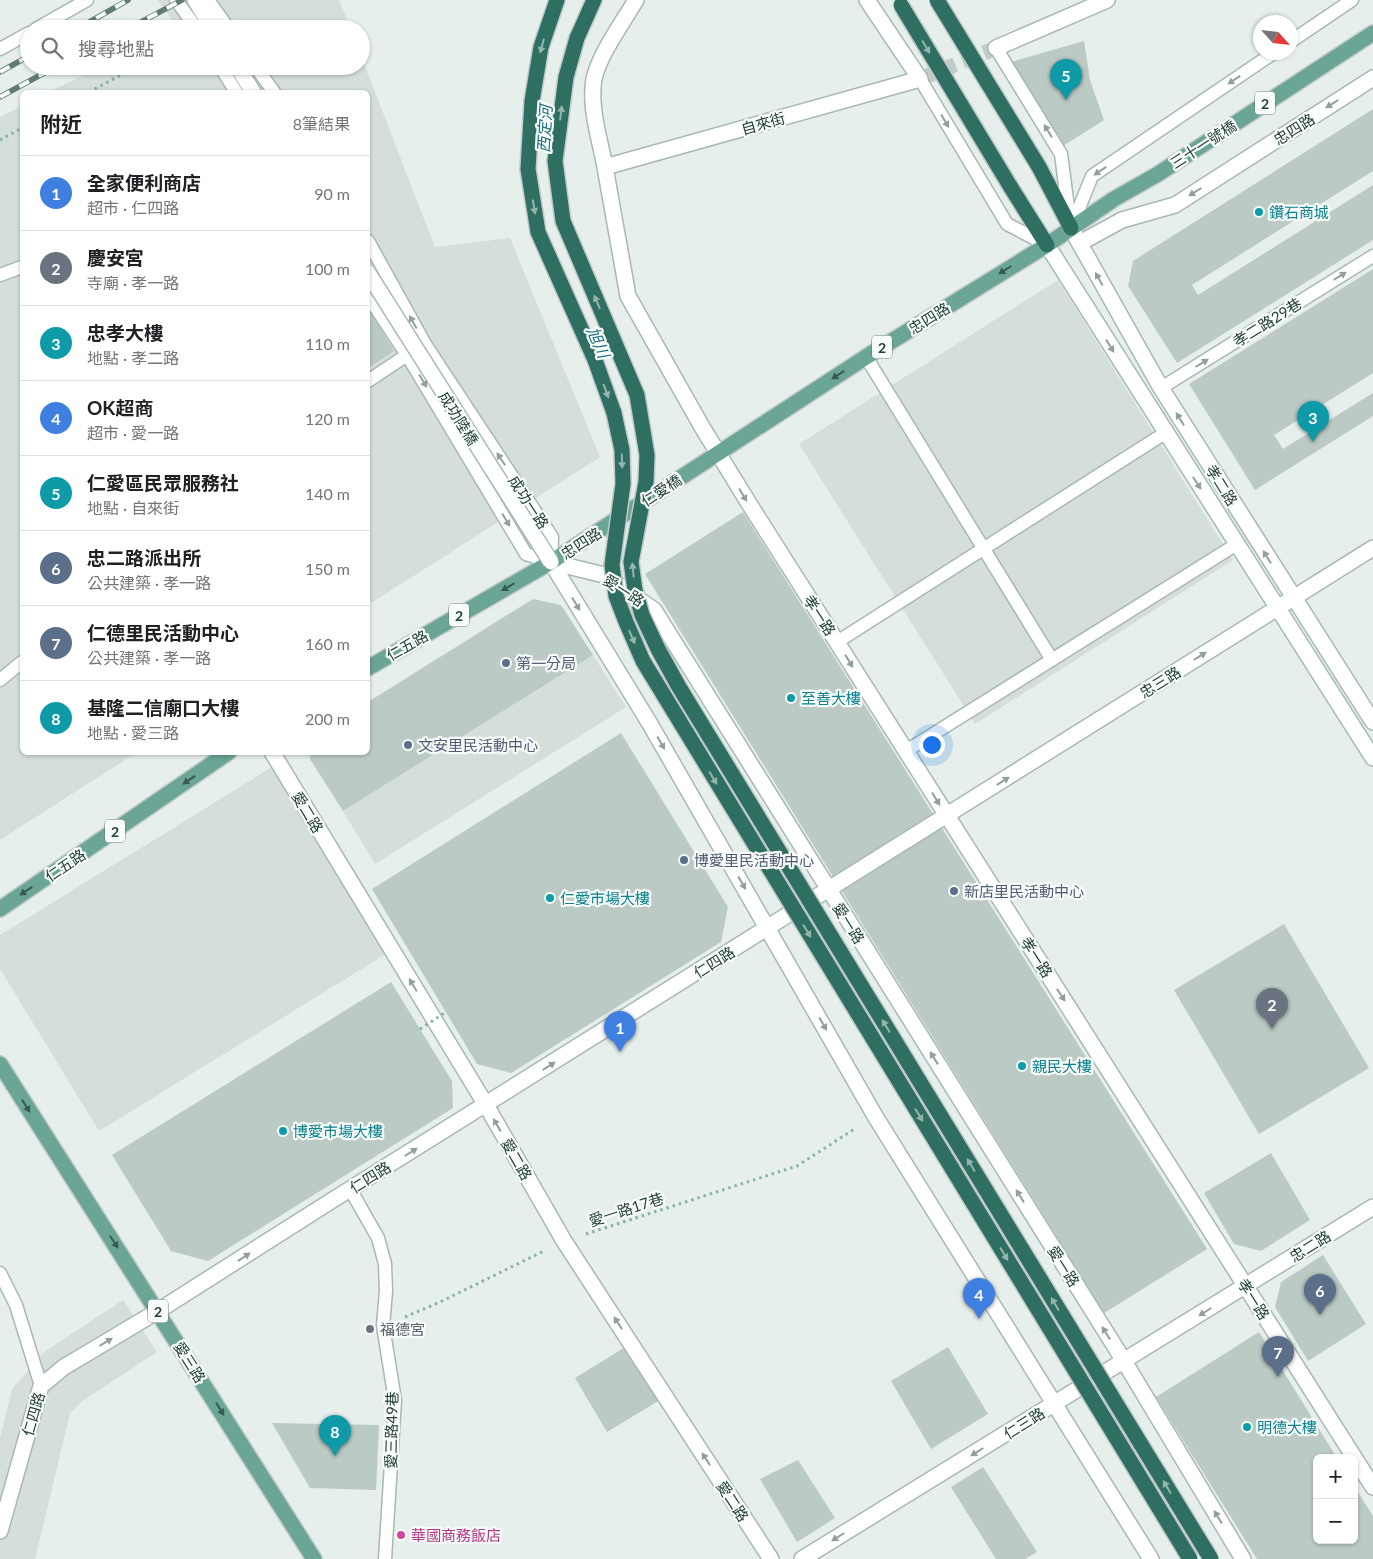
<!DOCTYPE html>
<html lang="zh-TW">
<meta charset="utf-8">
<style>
:root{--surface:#fff;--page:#f2f2f2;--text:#202124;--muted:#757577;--line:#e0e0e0;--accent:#ea580c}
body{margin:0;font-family:Lato,"Noto Sans TC",sans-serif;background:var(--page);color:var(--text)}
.controls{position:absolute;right:15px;bottom:15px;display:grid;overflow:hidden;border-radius:8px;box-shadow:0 1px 4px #0004}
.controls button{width:45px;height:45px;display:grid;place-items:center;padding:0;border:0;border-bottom:1px solid var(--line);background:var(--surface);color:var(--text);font:25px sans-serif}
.compass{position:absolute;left:1253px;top:15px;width:45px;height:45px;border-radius:50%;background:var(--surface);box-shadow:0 1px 4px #0004;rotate:117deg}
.you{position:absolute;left:931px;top:744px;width:18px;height:18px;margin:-12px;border:4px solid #fff;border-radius:50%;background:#1a73e8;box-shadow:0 0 0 8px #1a73e833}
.badge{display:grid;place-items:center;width:32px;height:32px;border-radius:50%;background:var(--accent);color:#fff;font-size:16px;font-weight:700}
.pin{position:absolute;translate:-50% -41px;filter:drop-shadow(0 1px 2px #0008)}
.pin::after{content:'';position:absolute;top:26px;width:18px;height:15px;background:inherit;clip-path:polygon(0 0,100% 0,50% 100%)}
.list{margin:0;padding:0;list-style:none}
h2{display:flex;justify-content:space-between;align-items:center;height:65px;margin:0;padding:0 20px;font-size:21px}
h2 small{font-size:16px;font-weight:400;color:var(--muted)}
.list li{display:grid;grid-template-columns:32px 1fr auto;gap:15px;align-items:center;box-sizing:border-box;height:75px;padding:0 20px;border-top:1px solid var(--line)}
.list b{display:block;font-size:19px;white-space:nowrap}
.list p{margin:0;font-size:16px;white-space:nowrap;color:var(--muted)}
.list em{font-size:16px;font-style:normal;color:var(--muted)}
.icon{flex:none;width:28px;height:28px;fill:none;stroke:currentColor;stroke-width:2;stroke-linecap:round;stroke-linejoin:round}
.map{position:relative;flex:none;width:1373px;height:1559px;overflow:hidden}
.search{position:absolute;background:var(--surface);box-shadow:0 1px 4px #0004;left:20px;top:20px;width:350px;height:55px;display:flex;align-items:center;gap:12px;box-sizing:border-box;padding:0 18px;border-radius:28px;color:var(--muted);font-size:19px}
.panel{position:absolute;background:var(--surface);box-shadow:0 1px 4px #0004;left:20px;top:90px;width:350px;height:665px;border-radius:8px}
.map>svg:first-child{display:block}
.built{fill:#d4dfda}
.pier{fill:#e6efeb}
.building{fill:#bbcac4}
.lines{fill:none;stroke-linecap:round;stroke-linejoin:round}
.street-tunnel{stroke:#bfccc8;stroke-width:15;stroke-dasharray:15 8;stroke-linecap:butt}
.lane-casing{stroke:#a8b8b2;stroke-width:15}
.street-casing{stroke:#a8b8b2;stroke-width:18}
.secondary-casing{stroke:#a4bbb3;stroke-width:18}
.primary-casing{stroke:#c2cac8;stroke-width:18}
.highway-casing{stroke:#c2cac8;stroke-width:18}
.path{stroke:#86b3a5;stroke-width:3;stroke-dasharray:2.5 4;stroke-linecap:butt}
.lane{stroke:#fff;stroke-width:12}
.street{stroke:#fff;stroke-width:15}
.secondary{stroke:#fff;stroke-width:15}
.primary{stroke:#6aa596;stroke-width:15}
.highway{stroke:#2f6f62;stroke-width:15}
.rail-casing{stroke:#5f7d75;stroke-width:5.5}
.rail{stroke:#f7fbf9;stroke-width:4;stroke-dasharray:11;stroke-linecap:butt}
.secondary-bridge-casing{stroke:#a4bbb3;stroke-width:18;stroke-linecap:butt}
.highway-bridge-casing{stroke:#c2cac8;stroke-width:18;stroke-linecap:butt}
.path-bridge{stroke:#86b3a5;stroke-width:3;stroke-dasharray:2.5 4;stroke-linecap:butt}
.secondary-bridge{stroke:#fff;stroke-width:15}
.highway-bridge{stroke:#2f6f62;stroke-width:15}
.oneway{fill:#93b5ae}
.oneway2{fill:#92a09c}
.oneway3{fill:#365b51}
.culture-dot{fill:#0f9aa8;stroke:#f7fbf9;stroke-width:2}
.service-dot{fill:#5c6f8a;stroke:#f7fbf9;stroke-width:2}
.worship-dot{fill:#6b7280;stroke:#f7fbf9;stroke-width:2}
.hotel-dot{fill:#d1479c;stroke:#f7fbf9;stroke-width:2}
.labels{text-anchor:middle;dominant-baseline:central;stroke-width:4.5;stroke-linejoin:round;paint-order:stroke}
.shield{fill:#f7fbf9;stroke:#637a73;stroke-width:1}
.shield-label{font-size:14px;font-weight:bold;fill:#24423a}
.street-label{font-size:15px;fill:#24423a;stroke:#f7fbf9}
.culture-label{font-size:15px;fill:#0d838f;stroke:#f7fbf9;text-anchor:start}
.service-label{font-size:15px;fill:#4e5e75;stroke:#f7fbf9;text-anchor:start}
.worship-label{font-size:15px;fill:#5b616d;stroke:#f7fbf9;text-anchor:start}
.hotel-label{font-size:15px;fill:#b23c85;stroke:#f7fbf9;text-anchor:start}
.water-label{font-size:16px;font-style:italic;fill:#1c6f80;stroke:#f7fbf9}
</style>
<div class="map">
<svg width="1373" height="1559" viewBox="0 0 1373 1559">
<rect width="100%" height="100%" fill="#e6efeb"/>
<path class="built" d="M158 0H339L351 29H178Z
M361 56 435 247 510 238 600 457 368 605V92H49L102 66H361Z
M22 106V752L136 753 0 840V117Z
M1058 280 1233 560 975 724 799 444Z
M593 655 626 707 375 864 343 811Z
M272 767 386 954 99 1131 0 969V935Z
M123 1300 157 1352 81 1402 70 1414 35 1559H0V1438L12 1389 44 1352Z"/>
<path class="pier" d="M664 412 719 498 741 508 743 512 645 574 644 571 658 537 603 450Z
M1207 1249 1259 1332 1156 1397 1104 1313Z"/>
<path class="building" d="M1084 41 1090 80 1104 120 1063 146 1011 62Z
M1373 109V171L1192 285 1198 295 1373 185V240L1177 363 1128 286 1133 261Z
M1373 269V373L1274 435 1283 449 1373 393V416L1255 490 1189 384Z
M368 309 394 351 368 368Z
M743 512 1207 1249 1104 1313 645 574Z
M533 599 561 605 593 655 343 811 310 759 311 752H368V702Z
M621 733 728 907 721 942 511 1073 477 1064 372 889Z
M1284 924 1369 1068 1259 1134 1174 990Z
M391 982 452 1081 453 1108 208 1261 171 1251 112 1155Z
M1271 1153 1310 1220 1261 1251 1234 1244 1204 1193Z
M1323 1255 1366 1324 1308 1361 1275 1307 1281 1282Z
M1259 1332 1337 1458H1317V1540H1354V1486L1373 1516V1559H1257L1156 1397Z
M627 1346 660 1400 607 1432 575 1378Z
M948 1347 988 1414 931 1449 891 1381Z
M272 1423 379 1425 376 1490 310 1488Z
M798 1460 835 1518 797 1542 760 1479Z
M983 1467 1037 1552 1025 1559H996L951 1487Z"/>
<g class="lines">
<path class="street-tunnel" d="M920 79 996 48"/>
<g class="lane-casing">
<path id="lane" d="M176 0 197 29
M208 0 229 29
M36 29 87 0
M1290 42 1352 0
M996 48 1061 154 1070 223
M0 49 29 33
M220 66 236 92
M255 66 274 92
M920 79 1007 224 1047 245
M1071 228 1092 176 1275 52
M368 241 425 344 552 537 551 562 526 554 407 355 368 296
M0 275 22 267
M866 357 1052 660
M368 381 413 351
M1161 388 1373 256
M837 642 1165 433
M0 680 22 662
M906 751 1237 544
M350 1189 378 1238 385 1264 386 1291 383 1326 395 1400 385 1559
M0 1273 16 1305 41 1386"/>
</g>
<g class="street-casing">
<path id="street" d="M867 0 920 79 605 167 628 296 702 427 748 502 1373 1487
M996 48 1107 0
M605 167C600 140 589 107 594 79 599 55 623 22 636 0
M1080 243 1122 220 1175 205 1373 78
M551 562 604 575 654 610 1124 1361 1243 1559
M551 562 650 724 875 1116 1151 1559
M272 752 486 1105 564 1241 771 1559
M0 1531 41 1386 64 1367 158 1311 331 1201 1373 548
M802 1559 1373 1207"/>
</g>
<g class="secondary-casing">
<path id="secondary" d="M195 0 213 29
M237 66 253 92
M1071 228 1161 388 1373 722
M1047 245 1373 758"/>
</g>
<g class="primary-casing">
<path id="primary" d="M368 668 551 562 866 357 1047 245 1114 199 1158 174 1373 33
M0 909 229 752
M0 1064 314 1559"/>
</g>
<g class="highway-casing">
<path id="highway" d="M557 0 541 47 532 101 528 169 538 232 595 360 614 413
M594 0 577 38 566 77 555 161 563 221 637 395
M1039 167 1071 228
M1010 186 1047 245"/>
</g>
<path class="path" d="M89 92 138 66
M0 140 22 128
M586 1234 797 1166 856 1128
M405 1317 440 1302 544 1251"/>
<use href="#lane" class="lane"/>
<use href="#street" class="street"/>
<use href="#secondary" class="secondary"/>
<use href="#primary" class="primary"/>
<use href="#highway" class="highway"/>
<g class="rail-casing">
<path id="rail" d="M77 29 128 0
M128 29 182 0
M0 72 29 56
M0 97 57 66"/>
</g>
<use href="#rail" class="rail"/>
<g class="secondary-bridge-casing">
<path id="secondary-bridge" d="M368 273 551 562"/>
</g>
<g class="highway-bridge-casing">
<path id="highway-bridge" d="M937 0 1039 167
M901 5 1010 186
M637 395 647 455 646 482 631 562 635 590 642 615 658 649 679 687 1211 1559
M614 413 622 450 623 484 612 565 616 596 626 622 643 661 1190 1559"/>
</g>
<path class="path-bridge" d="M420 1029 446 1012"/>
<use href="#secondary-bridge" class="secondary-bridge"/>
<use href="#highway-bridge" class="highway-bridge"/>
</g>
<defs><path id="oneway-solid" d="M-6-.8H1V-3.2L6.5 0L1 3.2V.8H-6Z" transform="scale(1.25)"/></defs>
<g class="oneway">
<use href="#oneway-solid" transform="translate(542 46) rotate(105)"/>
<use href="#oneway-solid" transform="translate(926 47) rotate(59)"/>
<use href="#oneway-solid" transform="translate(561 113) rotate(-83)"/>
<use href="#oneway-solid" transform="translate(534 207) rotate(81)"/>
<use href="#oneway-solid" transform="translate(597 302) rotate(-113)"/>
<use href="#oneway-solid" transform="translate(606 391) rotate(70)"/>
<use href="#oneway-solid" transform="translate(622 461) rotate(88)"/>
<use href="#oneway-solid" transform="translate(633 570) rotate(-96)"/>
<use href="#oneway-solid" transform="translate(632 637) rotate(66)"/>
<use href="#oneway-solid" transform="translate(713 778) rotate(59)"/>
<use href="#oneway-solid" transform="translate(807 931) rotate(59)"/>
<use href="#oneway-solid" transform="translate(886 1026) rotate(-121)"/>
<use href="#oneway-solid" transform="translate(919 1115) rotate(59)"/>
<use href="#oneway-solid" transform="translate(971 1165) rotate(-121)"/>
<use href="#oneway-solid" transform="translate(1004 1254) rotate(59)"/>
<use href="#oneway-solid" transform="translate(1055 1304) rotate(-121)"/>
<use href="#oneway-solid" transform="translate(1167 1487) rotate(-121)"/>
</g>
<g class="oneway2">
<use href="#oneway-solid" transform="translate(1234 80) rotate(146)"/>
<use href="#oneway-solid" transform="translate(1332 104) rotate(148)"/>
<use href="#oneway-solid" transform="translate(945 121) rotate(59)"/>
<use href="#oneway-solid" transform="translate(1048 131) rotate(-122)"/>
<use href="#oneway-solid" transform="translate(1100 171) rotate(146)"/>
<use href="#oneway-solid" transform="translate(1195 192) rotate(148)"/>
<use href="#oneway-solid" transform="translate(1340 276) rotate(-32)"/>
<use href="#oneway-solid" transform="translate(1099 279) rotate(-119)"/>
<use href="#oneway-solid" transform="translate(413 322) rotate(-119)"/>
<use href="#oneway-solid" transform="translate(1110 346) rotate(58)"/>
<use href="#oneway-solid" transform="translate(1202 363) rotate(-32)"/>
<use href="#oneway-solid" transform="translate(423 381) rotate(59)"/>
<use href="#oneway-solid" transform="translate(1180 419) rotate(-122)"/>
<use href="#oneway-solid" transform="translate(501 459) rotate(-123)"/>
<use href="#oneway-solid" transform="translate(1197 483) rotate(57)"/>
<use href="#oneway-solid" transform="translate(743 495) rotate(59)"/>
<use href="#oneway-solid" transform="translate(506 520) rotate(59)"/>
<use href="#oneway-solid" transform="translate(1267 557) rotate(-122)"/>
<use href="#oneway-solid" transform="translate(576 604) rotate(59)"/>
<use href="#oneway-solid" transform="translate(1200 656) rotate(-32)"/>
<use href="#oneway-solid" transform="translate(849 661) rotate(58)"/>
<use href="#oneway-solid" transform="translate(661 743) rotate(60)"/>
<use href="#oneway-solid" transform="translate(1003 781) rotate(-32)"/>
<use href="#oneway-solid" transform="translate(936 799) rotate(58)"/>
<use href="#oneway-solid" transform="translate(742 883) rotate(60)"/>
<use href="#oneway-solid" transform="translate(413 985) rotate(-121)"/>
<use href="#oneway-solid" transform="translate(1061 995) rotate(57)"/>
<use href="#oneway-solid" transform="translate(823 1024) rotate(60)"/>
<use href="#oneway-solid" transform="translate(934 1058) rotate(-122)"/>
<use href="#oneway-solid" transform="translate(549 1066) rotate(-32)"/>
<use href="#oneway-solid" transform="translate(497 1125) rotate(-120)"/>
<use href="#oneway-solid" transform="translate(411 1152) rotate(-32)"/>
<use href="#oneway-solid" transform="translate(1020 1196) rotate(-122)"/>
<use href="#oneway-solid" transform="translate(244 1257) rotate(-33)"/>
<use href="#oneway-solid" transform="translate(1205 1312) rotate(148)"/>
<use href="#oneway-solid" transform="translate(618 1323) rotate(-123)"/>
<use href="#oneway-solid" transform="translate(1106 1333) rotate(-122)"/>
<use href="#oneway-solid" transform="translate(106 1342) rotate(-31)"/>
<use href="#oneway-solid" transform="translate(977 1452) rotate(148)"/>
<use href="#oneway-solid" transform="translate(706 1459) rotate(-123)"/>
<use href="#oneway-solid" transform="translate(1218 1517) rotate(-121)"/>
<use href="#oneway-solid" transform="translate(838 1537) rotate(148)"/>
</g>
<g class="oneway3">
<use href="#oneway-solid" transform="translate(1005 270) rotate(148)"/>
<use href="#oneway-solid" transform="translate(838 375) rotate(147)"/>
<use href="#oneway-solid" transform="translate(508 587) rotate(150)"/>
<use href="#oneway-solid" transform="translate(189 780) rotate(146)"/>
<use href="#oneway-solid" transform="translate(26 891) rotate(146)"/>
<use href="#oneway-solid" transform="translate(26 1106) rotate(58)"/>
<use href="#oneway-solid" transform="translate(114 1242) rotate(57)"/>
<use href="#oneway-solid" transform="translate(220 1409) rotate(58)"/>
</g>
<g class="culture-dot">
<circle cx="1259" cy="212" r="5"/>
<circle cx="791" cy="698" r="5"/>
<circle cx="550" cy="898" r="5"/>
<circle cx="1022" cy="1066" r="5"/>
<circle cx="283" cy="1131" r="5"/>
<circle cx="1247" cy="1427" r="5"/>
</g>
<g class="service-dot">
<circle cx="506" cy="663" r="5"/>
<circle cx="408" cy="745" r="5"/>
<circle cx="684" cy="860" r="5"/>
<circle cx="954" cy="891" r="5"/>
</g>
<circle class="worship-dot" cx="370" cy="1329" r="5"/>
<circle class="hotel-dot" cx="401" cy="1535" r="5"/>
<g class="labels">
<g class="shield">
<rect x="1255" y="91.5" width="20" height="23" rx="4"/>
<rect x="872" y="335.5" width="20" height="23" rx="4"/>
<rect x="449" y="603.5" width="20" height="23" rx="4"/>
<rect x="105" y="819.5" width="20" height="23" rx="4"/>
<rect x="148" y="1299.5" width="20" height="23" rx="4"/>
</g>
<g class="shield-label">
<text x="1265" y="103">2</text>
<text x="882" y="347">2</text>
<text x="459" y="615">2</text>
<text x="115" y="831">2</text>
<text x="158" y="1311">2</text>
</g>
<g class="street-label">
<text transform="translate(763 123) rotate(-16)">自來街</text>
<text transform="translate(1294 129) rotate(-32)">忠四路</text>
<text transform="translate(1203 144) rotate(-33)">三十一號橋</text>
<text transform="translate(929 318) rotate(-32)">忠四路</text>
<text transform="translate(1267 322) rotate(-32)">孝二路29巷</text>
<text transform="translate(459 418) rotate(58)">成功陸橋</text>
<text transform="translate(1222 485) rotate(58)">孝二路</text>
<text transform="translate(661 490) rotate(-33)">仁愛橋</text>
<text transform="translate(529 502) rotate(57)">成功一路</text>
<text transform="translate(581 543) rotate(-33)">忠四路</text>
<text transform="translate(624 590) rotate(33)">愛一路</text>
<text transform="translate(820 615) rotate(57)">孝一路</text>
<text transform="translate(407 645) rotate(-30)">仁五路</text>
<text transform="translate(1160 682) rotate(-32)">忠三路</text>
<text transform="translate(308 812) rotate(59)">愛二路</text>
<text transform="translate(65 865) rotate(-34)">仁五路</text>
<text transform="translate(849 923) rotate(58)">愛一路</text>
<text transform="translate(1037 957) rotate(57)">孝一路</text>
<text transform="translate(714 962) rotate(-32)">仁四路</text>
<text transform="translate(517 1159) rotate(60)">愛二路</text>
<text transform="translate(370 1177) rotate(-32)">仁四路</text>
<text transform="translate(626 1209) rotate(-18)">愛一路17巷</text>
<text transform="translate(1310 1246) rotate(-32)">忠二路</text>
<text transform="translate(1064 1266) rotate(58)">愛一路</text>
<text transform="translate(1254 1299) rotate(58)">孝一路</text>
<text transform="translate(190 1362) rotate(58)">愛三路</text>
<text transform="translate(33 1414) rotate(-74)">仁四路</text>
<text transform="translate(1024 1423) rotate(-32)">仁三路</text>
<text transform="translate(391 1430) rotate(-89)">愛三路49巷</text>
<text transform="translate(733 1501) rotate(57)">愛二路</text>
</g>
<g class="culture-label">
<text x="1269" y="212">鑽石商城</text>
<text x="801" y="698">至善大樓</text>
<text x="560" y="898">仁愛市場大樓</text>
<text x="1032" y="1066">親民大樓</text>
<text x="293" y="1131">博愛市場大樓</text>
<text x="1257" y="1427">明德大樓</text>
</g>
<g class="service-label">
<text x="516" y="663">第一分局</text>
<text x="418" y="745">文安里民活動中心</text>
<text x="694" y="860">博愛里民活動中心</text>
<text x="964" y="891">新店里民活動中心</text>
</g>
<g class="worship-label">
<text x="380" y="1329">福德宮</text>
</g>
<g class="hotel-label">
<text x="411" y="1535">華國商務飯店</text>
</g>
<g class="water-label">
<text transform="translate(544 129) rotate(-87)">西定河</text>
<text transform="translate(599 342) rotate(66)">旭川</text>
</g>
</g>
</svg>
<div class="controls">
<button>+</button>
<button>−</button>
</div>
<svg class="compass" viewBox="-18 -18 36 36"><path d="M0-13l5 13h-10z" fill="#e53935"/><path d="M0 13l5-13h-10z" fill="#757577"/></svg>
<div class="you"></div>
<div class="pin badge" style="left:620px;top:1052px;background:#3f7fe0">1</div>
<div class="pin badge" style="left:1272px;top:1029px;background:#6b7280">2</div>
<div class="pin badge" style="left:1313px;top:442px;background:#0f9aa8">3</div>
<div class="pin badge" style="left:979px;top:1319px;background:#3f7fe0">4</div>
<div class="pin badge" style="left:1066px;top:100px;background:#0f9aa8">5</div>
<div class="pin badge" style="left:1320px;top:1315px;background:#5c6f8a">6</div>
<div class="pin badge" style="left:1278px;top:1377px;background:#5c6f8a">7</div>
<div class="pin badge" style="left:335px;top:1456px;background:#0f9aa8">8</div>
<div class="search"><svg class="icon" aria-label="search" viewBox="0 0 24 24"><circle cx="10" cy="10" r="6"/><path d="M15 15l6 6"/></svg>搜尋地點</div>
<section class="panel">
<h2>附近<small>8筆結果</small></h2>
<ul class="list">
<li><span class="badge" style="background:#3f7fe0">1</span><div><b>全家便利商店</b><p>超市 · 仁四路</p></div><em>90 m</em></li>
<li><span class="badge" style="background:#6b7280">2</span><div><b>慶安宮</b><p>寺廟 · 孝一路</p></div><em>100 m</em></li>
<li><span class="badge" style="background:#0f9aa8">3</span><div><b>忠孝大樓</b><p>地點 · 孝二路</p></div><em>110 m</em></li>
<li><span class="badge" style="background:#3f7fe0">4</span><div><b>OK超商</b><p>超市 · 愛一路</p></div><em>120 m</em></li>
<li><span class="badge" style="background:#0f9aa8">5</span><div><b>仁愛區民眾服務社</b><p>地點 · 自來街</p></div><em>140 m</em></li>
<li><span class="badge" style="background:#5c6f8a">6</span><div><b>忠二路派出所</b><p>公共建築 · 孝一路</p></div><em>150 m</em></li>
<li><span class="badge" style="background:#5c6f8a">7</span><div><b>仁德里民活動中心</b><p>公共建築 · 孝一路</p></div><em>160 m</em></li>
<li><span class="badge" style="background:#0f9aa8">8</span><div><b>基隆二信廟口大樓</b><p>地點 · 愛三路</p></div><em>200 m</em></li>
</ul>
</section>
</div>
